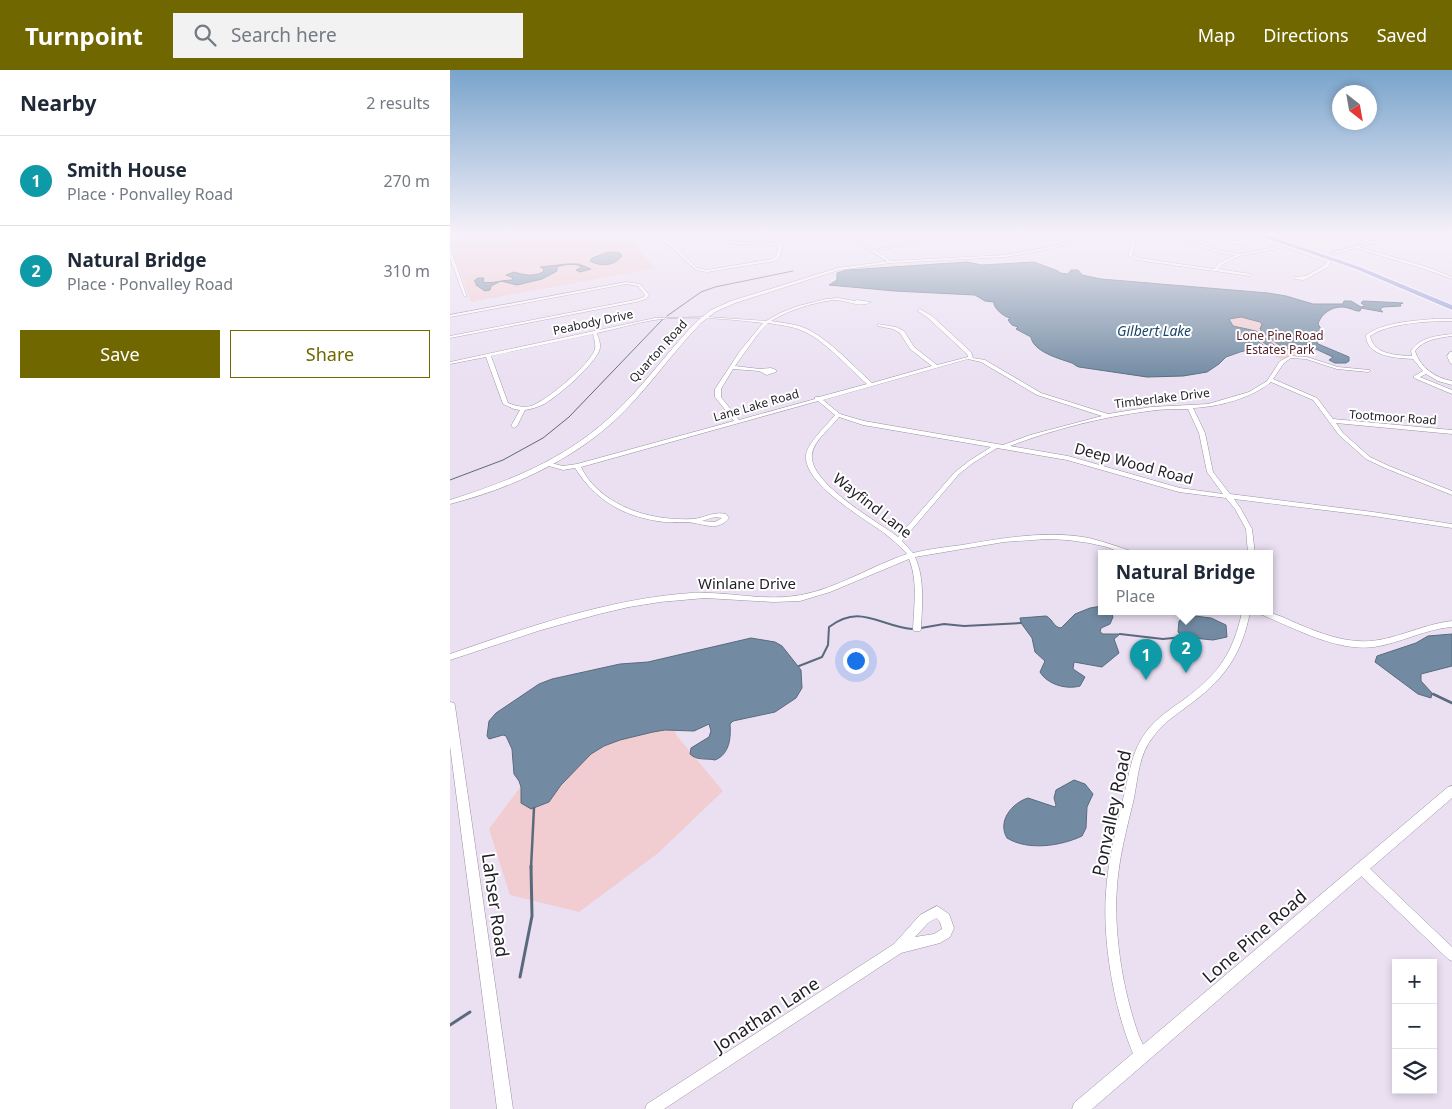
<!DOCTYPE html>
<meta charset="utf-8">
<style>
:root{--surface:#fff;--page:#f2f2f3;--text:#1f2937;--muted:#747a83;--line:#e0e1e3;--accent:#706700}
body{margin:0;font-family:"Noto Sans",sans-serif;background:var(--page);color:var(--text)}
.controls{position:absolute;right:15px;bottom:15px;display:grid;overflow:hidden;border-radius:0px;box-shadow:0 2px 8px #0003}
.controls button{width:45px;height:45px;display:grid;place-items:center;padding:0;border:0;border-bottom:1px solid var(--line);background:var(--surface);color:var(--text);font:25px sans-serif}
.compass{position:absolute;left:882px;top:15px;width:45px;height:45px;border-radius:50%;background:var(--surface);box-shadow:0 2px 8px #0003;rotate:149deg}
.you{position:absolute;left:405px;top:590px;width:18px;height:18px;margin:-12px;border:4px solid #fff;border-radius:50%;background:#1a73e8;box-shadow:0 0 0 8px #1a73e833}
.badge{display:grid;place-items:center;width:32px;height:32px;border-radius:50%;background:var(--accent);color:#fff;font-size:16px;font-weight:700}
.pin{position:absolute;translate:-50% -41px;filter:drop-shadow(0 1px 2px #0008)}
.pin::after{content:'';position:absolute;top:26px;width:18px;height:15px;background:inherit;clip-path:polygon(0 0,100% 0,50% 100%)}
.popup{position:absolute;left:648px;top:480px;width:175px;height:65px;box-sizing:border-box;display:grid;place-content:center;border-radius:0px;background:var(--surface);filter:drop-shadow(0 1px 4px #0005);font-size:16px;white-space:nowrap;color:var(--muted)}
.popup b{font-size:19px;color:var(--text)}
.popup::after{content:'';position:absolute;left:50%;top:100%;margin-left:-10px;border:10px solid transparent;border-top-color:var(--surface)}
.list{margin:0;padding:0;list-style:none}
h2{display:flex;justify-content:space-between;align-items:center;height:65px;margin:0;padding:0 20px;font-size:21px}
h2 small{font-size:16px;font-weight:400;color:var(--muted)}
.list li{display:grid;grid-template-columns:32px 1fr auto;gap:15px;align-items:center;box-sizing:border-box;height:90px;padding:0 20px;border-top:1px solid var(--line)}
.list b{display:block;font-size:19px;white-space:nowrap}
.list p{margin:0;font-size:16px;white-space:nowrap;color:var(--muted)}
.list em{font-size:16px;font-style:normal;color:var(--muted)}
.actions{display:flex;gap:10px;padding:15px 20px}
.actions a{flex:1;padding:11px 0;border:1px solid var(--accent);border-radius:0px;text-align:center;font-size:18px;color:var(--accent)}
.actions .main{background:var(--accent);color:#fff}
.icon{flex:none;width:28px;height:28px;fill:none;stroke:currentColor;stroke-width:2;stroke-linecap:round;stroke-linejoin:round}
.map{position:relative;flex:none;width:1002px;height:1039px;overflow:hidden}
header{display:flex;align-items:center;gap:30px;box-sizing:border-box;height:70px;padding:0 25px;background:var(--accent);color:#fff}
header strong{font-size:24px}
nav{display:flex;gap:28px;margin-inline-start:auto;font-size:18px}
.search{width:350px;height:45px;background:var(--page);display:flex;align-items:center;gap:12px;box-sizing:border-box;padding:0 18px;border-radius:0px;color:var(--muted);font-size:19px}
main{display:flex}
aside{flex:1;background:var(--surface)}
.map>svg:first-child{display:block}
.green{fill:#f1ccd0}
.water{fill:#728ba3;stroke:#5a6a7d}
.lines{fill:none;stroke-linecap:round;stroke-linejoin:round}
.stream-far3{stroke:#5a6a7d;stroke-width:1}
.stream-far2{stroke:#5a6a7d;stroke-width:2}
.stream-far1{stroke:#5a6a7d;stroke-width:2.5}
.stream{stroke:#5a6a7d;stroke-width:3}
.minor-casing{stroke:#9a91a2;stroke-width:1}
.tertiary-casing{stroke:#9a91a2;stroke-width:1}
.trunk-casing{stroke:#fff;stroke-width:2}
.minor{fill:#fff;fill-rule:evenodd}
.tertiary{fill:#fff;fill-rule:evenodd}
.trunk{fill:#969cda;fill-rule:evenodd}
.labels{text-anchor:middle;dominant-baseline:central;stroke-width:4;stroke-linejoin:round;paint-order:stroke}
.far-street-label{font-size:12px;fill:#211d24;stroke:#fff}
.far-park-label{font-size:12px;fill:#59252e;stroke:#fff}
.far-water-label{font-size:14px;font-style:italic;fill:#1b4669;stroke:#fff}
.street-label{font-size:15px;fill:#211d24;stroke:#fff}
.near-street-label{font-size:18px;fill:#211d24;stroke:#fff}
</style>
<header>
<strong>Turnpoint</strong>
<div class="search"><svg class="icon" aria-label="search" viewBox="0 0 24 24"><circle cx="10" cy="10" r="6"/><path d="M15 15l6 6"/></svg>Search here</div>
<nav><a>Map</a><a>Directions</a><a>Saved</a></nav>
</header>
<main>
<aside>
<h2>Nearby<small>2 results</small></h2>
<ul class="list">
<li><span class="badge" style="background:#0f9aa8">1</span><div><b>Smith House</b><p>Place · Ponvalley Road</p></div><em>270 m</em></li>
<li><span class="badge" style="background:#0f9aa8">2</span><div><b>Natural Bridge</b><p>Place · Ponvalley Road</p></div><em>310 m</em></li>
</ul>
<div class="actions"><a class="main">Save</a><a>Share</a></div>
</aside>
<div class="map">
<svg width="1002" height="1039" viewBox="0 0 1002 1039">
<rect width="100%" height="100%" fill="#eae0f2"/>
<path class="green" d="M0 162H173L205 198 21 232 0 174Z
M804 245 857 276 850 283V286L831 289 818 284H819L763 246Z
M215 641 227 666 273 721 207 784 129 842 60 825 39 759 88 693Z"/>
<path class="water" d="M158 182 170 183 172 186C164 196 151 197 140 191L142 188Z
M517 192 532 195 584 192 608 201 610 203 618 204 621 200H628L632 205 651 209 818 223 836 226 863 234H893L894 231H901L911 237 915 236 911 233 913 231 953 233 950 234 951 236 933 237 930 239 933 242 911 238 910 241C904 241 903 239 898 238 885 234 871 243 868 254L874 264V268L866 273 899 287V291L896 293H885L879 290 883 287 857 275 842 276 841 279 833 278 812 262 810 259 812 254 810 252 791 247 779 249 783 256 806 261 833 282 826 281 810 270 809 272 823 283 802 279 790 282 776 287 769 294 757 302 733 306 697 307 629 297C625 296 624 293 619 292 607 288 583 281 581 267L566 259 568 257 562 255 558 250 560 248C554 247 543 238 544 232L535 231 525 225 445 221 379 215 387 210V203L397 200Z
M117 194H129L141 199 130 202 126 200 132 197C126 193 114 194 107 197V201L92 209 67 215 51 211 41 216 40 220 35 221 26 215V212L24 211 28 208H34L33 212C42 214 53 210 62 210L63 208 56 205 64 202C74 205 83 207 93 202L94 199 90 197Z
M652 536V542H661L663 547 660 554 651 558 650 562 653 564H670L664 569 669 583 652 597 624 592 623 599 635 607 630 616C616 620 597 614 590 602L595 591 585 582 582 568 571 553 570 548 596 546C603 549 603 557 611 558L625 544 640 538Z
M737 545 761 548 776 555 777 567 763 570 733 567 728 562 729 551Z
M1002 564V596L971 604V611L982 623 981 628 968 624 925 592 927 586 966 573 978 566Z
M301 568 325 572 332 576 351 600 352 618 346 628 325 642 283 651 280 654C281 667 280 684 265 690 257 688 247 691 240 684L241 678 259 667 261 661 259 654 244 661 215 660 203 662 170 670 154 676 141 684 111 715 99 732 81 739 71 733V717L69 711 64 704 62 679 56 666 53 665 39 669 37 666 39 651 46 643 89 614 102 609 170 594 198 592Z
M624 710 635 714 643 724 637 737 636 758 632 766C611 776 578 781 557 768 547 751 562 733 578 728L605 737 606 735 604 728 606 720Z"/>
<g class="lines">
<path class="stream-far3" d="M217 246 251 222 265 217 343 201
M0 410 53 390 93 368 119 347 213 249"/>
<path class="stream-far2" d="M471 558 494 554 514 556 571 553
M670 564 713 569 733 567
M349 596 372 587 378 575 379 557C410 533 429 556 462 559"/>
<path class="stream-far1" d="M983 624 1002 633
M81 798 84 738"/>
<path class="stream" d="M70 907 82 846 81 796
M0 955 20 942"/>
<g class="minor-casing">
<path id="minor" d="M205 162H209L247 198 257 200 323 189 326 186 329 175 286 174 275 172 270 167 275 162H279L274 167 277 170 286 172 330 173 346 162H350L333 174 330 186 325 191 257 202 246 200Z
M391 162H395L423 180 512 162H519L426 181 441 191 440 193Z
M661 162H666L678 167H724L771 181 791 184 839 174 841 175 839 176 881 192 878 197 854 210 844 209 845 207 856 206 875 195 877 192 835 177 790 186 780 190 772 195 768 199 801 204 800 206 687 190 678 185 682 174 681 171ZM681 168 724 169 770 183 786 185 769 193 764 199 689 188 682 185 686 174 684 169Z
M755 162H765L759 166 751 164Z
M783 162H788L804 169 790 174H780V172L798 169Z
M895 162H900L924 173 921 174Z
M604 163 614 164 613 166 627 172 624 173 603 165Z
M906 176 977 197 1002 207V209L975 199 905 178Z
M0 182 2 183 17 227 14 226 0 188Z
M176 212 190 214 199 225 196 229 186 232 0 268V266L185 230 194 227 195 225 188 216 176 214 0 247V245Z
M388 228 405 231 407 230 421 232C409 239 396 229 383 230 362 233 339 240 321 251 333 253 348 254 359 260 382 272 403 296 422 313L482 296 460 279 450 263 443 259 428 256V254L446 257 454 261 464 277 487 295 518 287 517 284 478 248 468 241V240L470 239 482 246 521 282 523 288 535 290 591 323 658 344 701 337 758 334 799 322 817 311 830 291 840 286 857 287 888 297 920 300V301L918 302 887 299 856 289 841 288 834 293 823 309 867 328 883 349 1002 360V364L886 353 893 363 920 387 939 396 1002 421V425L935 398 916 389 889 365 863 330 821 312C802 328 768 337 743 338L755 363 763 402 780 424 923 442 1002 454V458L923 446 784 429 791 439 802 459 805 484H798L796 459 785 439 776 428 729 422 617 390 547 378 523 393 509 404 452 471 463 483C479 479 496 477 512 475 554 468 597 460 639 468 655 472 669 477 684 482V484H675L657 477 639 473 618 470 597 469 554 472 465 487C475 509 472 535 471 559L470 561H464L463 559C464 536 468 510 459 489L380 522 350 531 323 532 255 528 210 532 179 537 149 544 91 560 0 590V584C78 557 158 529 241 523 278 521 315 532 351 525 388 518 421 496 457 484 450 476 443 470 434 463 414 448 353 414 356 385 358 372 377 355 385 345L368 331 131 397C133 401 136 406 139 410 163 440 206 451 243 449 255 448 263 441 276 444L279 448C268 461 258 455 244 453 235 451 224 453 214 452 174 447 146 431 125 398L113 400 95 395 94 394 97 392 113 396 127 394 284 351 265 327V319L290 281 313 253C281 249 236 245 204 250 185 253 166 259 147 263 148 267 151 274 150 278 147 293 107 327 94 334 88 337 82 339 75 340L67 356 64 358 61 356 70 340 64 339 53 334 36 287 0 294V292L205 248 258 247 316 251 330 243 348 236 376 229ZM318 253C330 255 342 256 353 261 373 269 400 299 417 314L369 327H365V329L289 350 271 327V319L283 299 309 301 317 305 326 302V300L321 298 310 299 285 296 308 264ZM143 264C144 269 146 274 145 279 141 294 96 331 81 336 73 338 66 336 58 333L41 286ZM518 289 531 292 587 325 652 346 580 365 553 375 414 351 390 344 373 330ZM738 339 749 363 757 402 773 424 730 418 618 386 560 376C604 359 652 347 699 341 712 339 725 339 738 339ZM389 347 413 355 541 377 519 391 505 402 448 467C427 451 358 413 362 384 364 370 381 358 389 347ZM265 447 272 448 265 452 252 451Z
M983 249H1002V251C980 251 938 253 920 266 924 285 946 285 962 286L961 281C970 267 986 266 1002 264V266C989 268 974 269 965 281 970 297 985 308 1002 311V315L988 311 976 304 970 307 1002 320V324L964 308V306L973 301 963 289C947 288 916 287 916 265 934 252 962 251 983 249Z
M1000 282H1002V294L1000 293 997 286Z
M792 542H800C792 583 776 607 743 632 729 643 713 652 703 667 689 684 688 707 684 728 678 754 671 779 668 806 662 856 672 919 689 966 692 973 696 980 698 987L697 992 692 993 687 992C665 947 652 872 656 822 658 791 666 760 673 729 679 706 681 682 696 662 706 648 722 638 736 628 769 603 783 583 792 542Z
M809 542C824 541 838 550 853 556 870 563 889 570 908 571 938 574 971 554 1002 551V557C975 559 951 573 924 577 887 582 844 558 810 544Z
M912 794 916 795 1002 877V891L998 889 908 803 907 799 908 795Z
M487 836 499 844 504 858 500 867 490 873 451 883 214 1039H195L197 1034 444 874 470 845ZM486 848 490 852 492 859 484 864 465 867 478 853Z"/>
</g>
<g class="tertiary-casing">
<path id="tertiary" d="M655 162H662L600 179 556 187 440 193 389 200 285 233 265 242 251 253C220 285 195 323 162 353 117 393 58 419 0 434V430C57 412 113 390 158 349 191 320 216 283 247 251L261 240 281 231 388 198 440 191 556 185 600 177Z
M956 162H963L884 184 881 183Z
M0 632 4 633 5 636 63 1039H47L0 676Z
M1002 716V728L642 1039H622L624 1033 998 717Z"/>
</g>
<g class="trunk-casing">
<path id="trunk" d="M798 162H807L910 197 1002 235V240L906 199Z"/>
</g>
<use href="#minor" class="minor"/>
<use href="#tertiary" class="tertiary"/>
<use href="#trunk" class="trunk"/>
</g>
<linearGradient id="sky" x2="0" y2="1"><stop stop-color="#79a4cc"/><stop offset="0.53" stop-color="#f6f1f9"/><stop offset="1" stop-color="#f6f1f9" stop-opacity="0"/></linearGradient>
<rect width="1002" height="308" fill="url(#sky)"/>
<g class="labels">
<g class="far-street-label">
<text transform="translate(143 252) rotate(-12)">Peabody Drive</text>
<text transform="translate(208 281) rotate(-48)">Quarton Road</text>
<text transform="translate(712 328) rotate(-7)">Timberlake Drive</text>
<text transform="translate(306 335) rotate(-16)">Lane Lake Road</text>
<text transform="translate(943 347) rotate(4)">Tootmoor Road</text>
</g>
<g class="far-park-label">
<text x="830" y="265">Lone Pine Road<tspan x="830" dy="14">Estates Park</tspan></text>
</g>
<g class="far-water-label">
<text x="704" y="260">Gilbert Lake</text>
</g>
<g class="street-label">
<text transform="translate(684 393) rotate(15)">Deep Wood Road</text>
<text transform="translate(423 435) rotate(38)">Wayfind Lane</text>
<text x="297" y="513">Winlane Drive</text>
</g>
<g class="near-street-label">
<text transform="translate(661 743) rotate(-78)">Ponvalley Road</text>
<text transform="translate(46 835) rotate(82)">Lahser Road</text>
<text transform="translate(804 866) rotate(-41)">Lone Pine Road</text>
<text transform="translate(316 944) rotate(-33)">Jonathan Lane</text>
</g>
</g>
</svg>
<div class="controls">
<button>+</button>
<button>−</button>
<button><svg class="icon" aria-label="layers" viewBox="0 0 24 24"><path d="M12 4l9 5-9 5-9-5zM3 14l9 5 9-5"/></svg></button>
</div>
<svg class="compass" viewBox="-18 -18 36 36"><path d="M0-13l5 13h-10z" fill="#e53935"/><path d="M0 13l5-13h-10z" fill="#747a83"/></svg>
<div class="you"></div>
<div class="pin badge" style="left:696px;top:610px;background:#0f9aa8">1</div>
<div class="pin badge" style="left:736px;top:603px;background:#0f9aa8">2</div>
<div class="popup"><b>Natural Bridge</b>Place</div>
</div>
</main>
